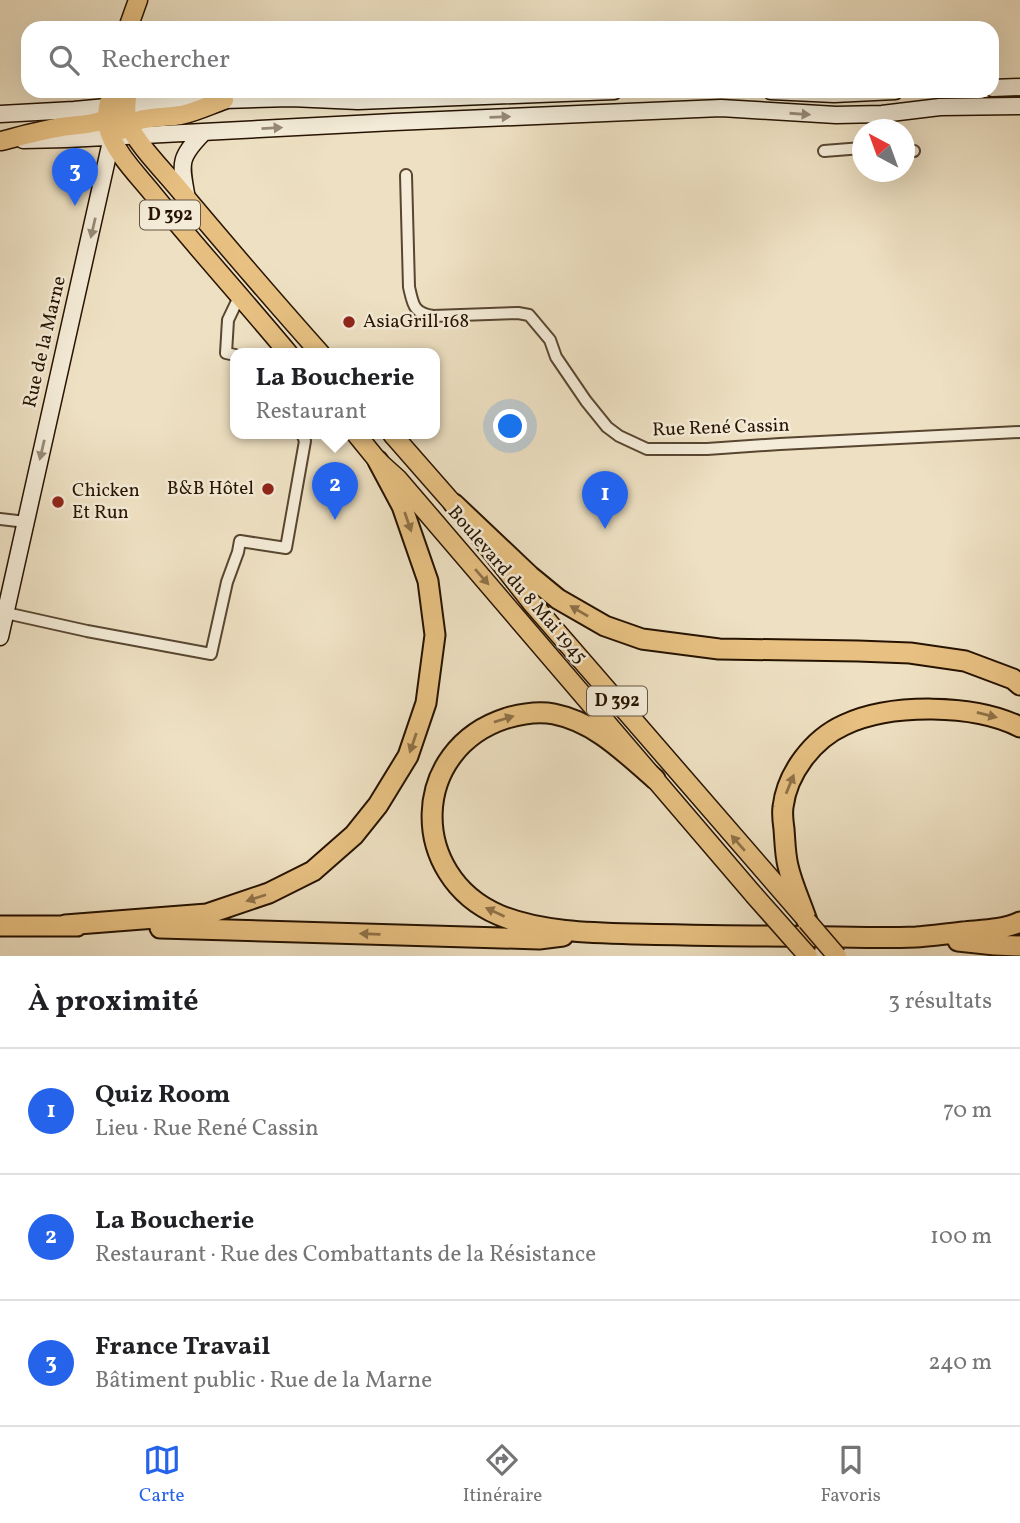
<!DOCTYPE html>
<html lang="fr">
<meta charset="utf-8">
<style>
:root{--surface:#fff;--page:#f6f6f6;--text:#202124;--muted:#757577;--line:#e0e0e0;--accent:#2563eb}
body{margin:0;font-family:Vollkorn,serif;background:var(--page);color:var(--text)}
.compass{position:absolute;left:852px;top:119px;width:63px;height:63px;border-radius:50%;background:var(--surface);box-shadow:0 7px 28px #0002;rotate:319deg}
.you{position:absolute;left:511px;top:427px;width:24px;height:24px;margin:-18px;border:5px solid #fff;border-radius:50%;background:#1a73e8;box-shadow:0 0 0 10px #1a73e833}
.badge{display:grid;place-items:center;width:46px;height:46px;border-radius:50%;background:var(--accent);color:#fff;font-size:23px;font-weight:700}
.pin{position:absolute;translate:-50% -58px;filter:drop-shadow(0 2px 4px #0008)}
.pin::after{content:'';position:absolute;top:37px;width:24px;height:21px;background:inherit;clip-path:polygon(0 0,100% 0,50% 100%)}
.popup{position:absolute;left:230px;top:348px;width:210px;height:91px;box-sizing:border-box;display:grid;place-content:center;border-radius:14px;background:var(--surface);filter:drop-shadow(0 2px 5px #0005);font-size:23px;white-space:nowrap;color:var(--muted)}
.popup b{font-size:26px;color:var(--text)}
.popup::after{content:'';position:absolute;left:50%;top:100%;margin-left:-14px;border:14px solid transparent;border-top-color:var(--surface)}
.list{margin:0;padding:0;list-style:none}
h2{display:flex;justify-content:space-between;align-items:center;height:91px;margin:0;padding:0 28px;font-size:30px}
h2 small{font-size:23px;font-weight:400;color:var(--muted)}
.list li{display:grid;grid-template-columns:46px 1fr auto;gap:21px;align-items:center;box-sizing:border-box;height:126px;padding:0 28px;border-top:2px solid var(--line)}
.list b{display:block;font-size:26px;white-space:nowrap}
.list p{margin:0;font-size:23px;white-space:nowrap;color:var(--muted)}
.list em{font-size:23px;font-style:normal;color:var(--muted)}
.icon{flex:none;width:38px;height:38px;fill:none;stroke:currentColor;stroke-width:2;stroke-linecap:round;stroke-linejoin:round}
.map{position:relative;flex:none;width:1020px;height:956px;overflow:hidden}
.search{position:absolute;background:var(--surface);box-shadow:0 7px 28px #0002;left:21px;right:21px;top:21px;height:77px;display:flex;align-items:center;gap:18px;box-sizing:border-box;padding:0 24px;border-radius:21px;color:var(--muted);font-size:26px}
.sheet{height:469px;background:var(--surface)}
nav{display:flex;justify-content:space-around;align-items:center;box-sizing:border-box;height:98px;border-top:2px solid var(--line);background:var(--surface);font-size:19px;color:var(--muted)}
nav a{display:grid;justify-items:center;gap:4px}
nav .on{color:var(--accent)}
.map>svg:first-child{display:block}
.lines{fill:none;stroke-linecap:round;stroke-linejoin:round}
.street-casing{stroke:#584631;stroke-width:14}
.secondary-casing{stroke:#261300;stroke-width:19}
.primary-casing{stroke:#261300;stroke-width:21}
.highway-casing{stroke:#261300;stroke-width:23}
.street{stroke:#f4ecd8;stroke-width:10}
.secondary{stroke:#f4ecd8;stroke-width:16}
.primary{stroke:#e7c082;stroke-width:18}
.highway{stroke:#e7c082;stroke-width:19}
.primary-bridge-casing{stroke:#261300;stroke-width:21;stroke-linecap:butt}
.primary-bridge{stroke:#e7c082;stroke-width:18}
.oneway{fill:#978a77}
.oneway2{fill:#907248}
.poi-dot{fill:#8f2418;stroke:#f4ecd8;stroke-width:2.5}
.labels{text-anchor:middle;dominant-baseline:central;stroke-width:5;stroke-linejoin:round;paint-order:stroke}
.shield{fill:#f4ecd8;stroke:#645441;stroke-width:2}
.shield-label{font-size:18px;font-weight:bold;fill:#261300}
.poi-label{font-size:19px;fill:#261300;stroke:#f4ecd8;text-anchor:start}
.street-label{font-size:19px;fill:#261300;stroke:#f4ecd8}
</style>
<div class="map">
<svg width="1020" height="956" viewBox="0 0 1020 956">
<rect width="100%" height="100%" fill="#eee1c3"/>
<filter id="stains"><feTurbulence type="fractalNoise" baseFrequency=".00286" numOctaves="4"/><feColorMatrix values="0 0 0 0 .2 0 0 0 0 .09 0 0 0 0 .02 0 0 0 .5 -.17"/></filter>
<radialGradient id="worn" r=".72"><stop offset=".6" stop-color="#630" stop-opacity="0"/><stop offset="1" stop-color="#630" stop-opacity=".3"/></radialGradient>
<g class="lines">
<g class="street-casing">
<path id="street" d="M904 150 914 151
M824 151 862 148
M406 175 409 287C413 304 413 313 433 316L518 313 529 315 550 340 556 357 586 401 607 427 619 436 647 449H707L780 444 1020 432
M235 355 226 353 228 320 240 295
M0 519 26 522
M6 613 87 631 211 654 227 582 238 552 240 541 286 548 305 441 302 434"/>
</g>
<g class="secondary-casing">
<path id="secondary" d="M992 88 1020 87
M771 91 834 94 895 91
M0 114 74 110 150 103 224 100 291 98 358 101 614 91
M23 140 67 139 394 122 721 108 836 115 882 114 940 107 1020 106
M187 199C181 164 177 159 204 132
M0 637 112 137"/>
</g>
<g class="primary-casing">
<path id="primary" d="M128 28 138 0
M112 91C109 103 105 115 108 128 115 153 137 174 153 194 197 248 244 300 289 354
M128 91C126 102 125 112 128 123 136 143 163 170 177 187 224 243 272 299 321 354
M121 130C142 114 157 119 181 115 195 112 210 105 224 100
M1 141C21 136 42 130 62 127 81 124 99 125 116 114
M356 434 378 461 398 479 754 895
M392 434 463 515
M480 537 531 602 805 918"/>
</g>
<g class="highway-casing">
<path id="highway" d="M454 504 530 576 558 599 605 626 642 639 719 649 858 651 910 653 965 661 1013 679 1020 685
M655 779C625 753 595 722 554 714 539 711 521 714 507 718 409 749 408 876 499 915 539 932 592 933 635 934 679 935 723 936 767 936 816 936 866 939 916 937 931 936 947 934 963 932 982 930 1003 930 1020 922
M807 921C801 903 792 884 788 866 785 854 785 841 784 829 783 822 782 814 783 807 787 773 813 739 844 725 891 703 974 704 1020 727
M65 925 207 914 269 893 313 871 354 835 378 805 408 756 426 703 435 635 428 581 402 506 378 461
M0 926H77
M160 928 539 939 563 936
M958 941 995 945 1020 946"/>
</g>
<use href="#street" class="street"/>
<use href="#secondary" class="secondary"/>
<use href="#primary" class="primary"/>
<use href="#highway" class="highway"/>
<g class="primary-bridge-casing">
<path id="primary-bridge" d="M754 895 808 956
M807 921 837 956"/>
</g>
<use href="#primary-bridge" class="primary-bridge"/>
</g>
<defs><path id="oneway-solid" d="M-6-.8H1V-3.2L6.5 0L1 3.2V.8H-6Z" transform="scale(1.75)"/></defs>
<g class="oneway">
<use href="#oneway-solid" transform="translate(800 114) rotate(4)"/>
<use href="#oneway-solid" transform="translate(500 117) rotate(-2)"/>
<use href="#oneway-solid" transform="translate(272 128) rotate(-3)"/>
<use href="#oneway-solid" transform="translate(93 228) rotate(103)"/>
<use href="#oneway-solid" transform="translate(42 450) rotate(103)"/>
</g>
<g class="oneway2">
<use href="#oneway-solid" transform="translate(408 522) rotate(71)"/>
<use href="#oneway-solid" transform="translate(482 577) rotate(49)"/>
<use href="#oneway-solid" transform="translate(579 611) rotate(-150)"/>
<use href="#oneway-solid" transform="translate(987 715) rotate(14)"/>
<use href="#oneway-solid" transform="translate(504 719) rotate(-17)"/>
<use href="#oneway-solid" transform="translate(413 743) rotate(109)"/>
<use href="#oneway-solid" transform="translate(790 784) rotate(-68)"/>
<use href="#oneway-solid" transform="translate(738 843) rotate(-131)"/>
<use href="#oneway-solid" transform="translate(256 898) rotate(162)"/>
<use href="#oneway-solid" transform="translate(495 912) rotate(-155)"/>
<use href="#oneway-solid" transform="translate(370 934) rotate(-178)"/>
</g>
<g class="poi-dot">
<circle cx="349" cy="322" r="7"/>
<circle cx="268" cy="489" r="7"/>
<circle cx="58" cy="502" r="7"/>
</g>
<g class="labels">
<g class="shield">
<rect x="140" y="200.5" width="60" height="29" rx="5"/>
<rect x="587" y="686.5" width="60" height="29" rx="5"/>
</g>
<g class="shield-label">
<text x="170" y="215">D 392</text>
<text x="617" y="701">D 392</text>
</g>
<g class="poi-label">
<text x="363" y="322">AsiaGrill 168</text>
<text x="254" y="489" text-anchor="end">B&amp;B Hôtel</text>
<text x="72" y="491">Chicken<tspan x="72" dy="22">Et Run</tspan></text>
</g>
<g class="street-label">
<text transform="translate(45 342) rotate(-77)">Rue de la Marne</text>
<text transform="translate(721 428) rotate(-2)">Rue René Cassin</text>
<text transform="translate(517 585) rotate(49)">Boulevard du 8 Mai 1945</text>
</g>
</g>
<rect width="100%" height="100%" filter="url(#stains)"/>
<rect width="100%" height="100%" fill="url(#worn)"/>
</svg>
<svg class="compass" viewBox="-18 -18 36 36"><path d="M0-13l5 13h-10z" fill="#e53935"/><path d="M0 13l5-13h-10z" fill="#757577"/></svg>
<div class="you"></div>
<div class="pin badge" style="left:605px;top:529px">1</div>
<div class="pin badge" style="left:335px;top:520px">2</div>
<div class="popup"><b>La Boucherie</b>Restaurant</div>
<div class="pin badge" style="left:75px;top:206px">3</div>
<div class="search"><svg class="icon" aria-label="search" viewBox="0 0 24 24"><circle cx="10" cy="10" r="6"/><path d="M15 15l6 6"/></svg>Rechercher</div>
</div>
<section class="sheet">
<h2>À proximité<small>3 résultats</small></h2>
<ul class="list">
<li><span class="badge">1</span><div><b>Quiz Room</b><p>Lieu · Rue René Cassin</p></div><em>70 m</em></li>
<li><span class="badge">2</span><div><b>La Boucherie</b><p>Restaurant · Rue des Combattants de la Résistance</p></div><em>100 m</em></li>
<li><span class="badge">3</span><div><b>France Travail</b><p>Bâtiment public · Rue de la Marne</p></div><em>240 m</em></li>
</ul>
</section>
<nav>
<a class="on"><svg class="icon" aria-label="map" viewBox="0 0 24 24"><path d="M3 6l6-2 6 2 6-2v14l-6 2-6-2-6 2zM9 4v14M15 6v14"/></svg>Carte</a>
<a><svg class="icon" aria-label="directions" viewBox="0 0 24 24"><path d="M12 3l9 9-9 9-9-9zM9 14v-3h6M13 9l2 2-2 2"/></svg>Itinéraire</a>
<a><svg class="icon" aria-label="saved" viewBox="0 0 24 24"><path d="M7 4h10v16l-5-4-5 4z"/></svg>Favoris</a>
</nav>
